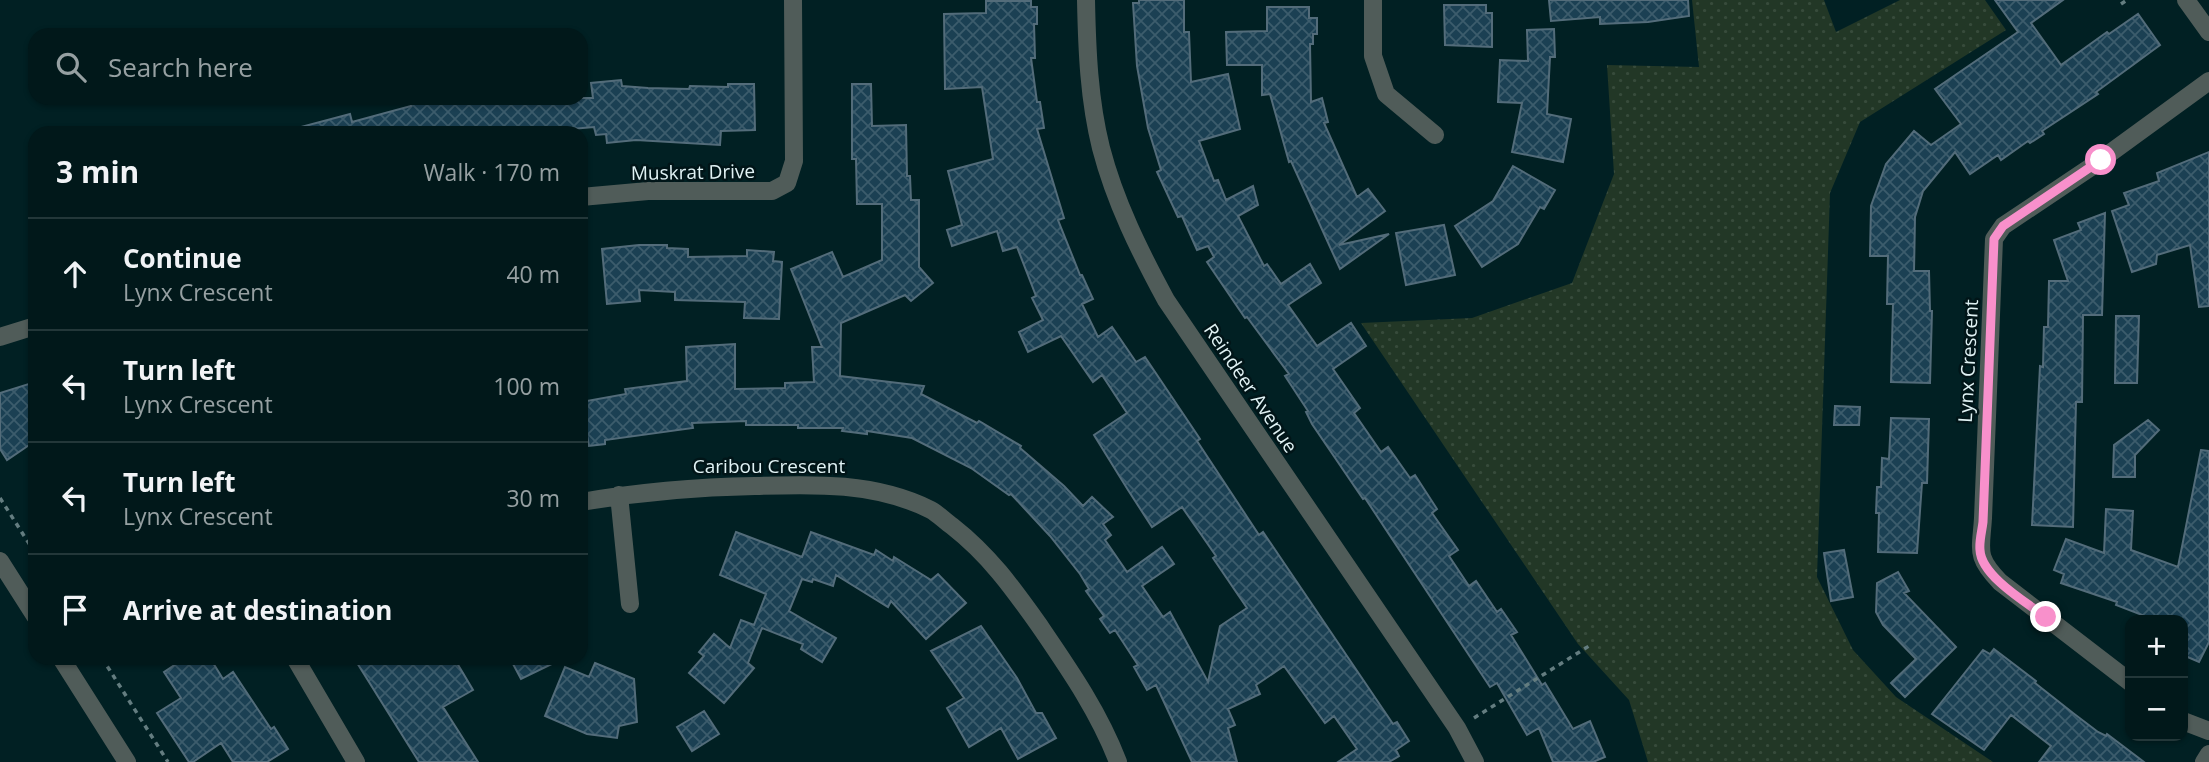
<!DOCTYPE html>
<meta charset="utf-8">
<style>
:root{--surface:#01181a;--page:#0b2123;--text:#f1f3f6;--muted:#96a0a2;--line:#233739}
body{margin:0;font-family:"Open Sans",sans-serif;background:var(--page);color:var(--text)}
.controls{position:absolute;right:21px;bottom:21px;display:grid;overflow:hidden;border-radius:14px;box-shadow:0 2px 5px #0004}
.controls button{width:63px;height:63px;display:grid;place-items:center;padding:0;border:0;border-bottom:2px solid var(--line);background:var(--surface);color:var(--text);font:35px sans-serif}
.stop{position:absolute;width:21px;height:21px;margin:-16px;border:5px solid #f890cb;border-radius:50%;background:#fff}
.stop.end{background:#f890cb;border-color:#fff;box-shadow:0 2px 7px #0008}
.list{margin:0;padding:0;list-style:none}
h2{display:flex;justify-content:space-between;align-items:center;height:91px;margin:0;padding:0 28px;font-size:30px}
h2 small{font-size:23px;font-weight:400;color:var(--muted)}
.list li{display:grid;grid-template-columns:46px 1fr auto;gap:21px;align-items:center;box-sizing:border-box;height:112px;padding:0 28px;border-top:2px solid var(--line)}
.list b{display:block;font-size:26px;white-space:nowrap}
.list p{margin:0;font-size:23px;white-space:nowrap;color:var(--muted)}
.list em{font-size:23px;font-style:normal;color:var(--muted)}
.icon{flex:none;width:38px;height:38px;fill:none;stroke:currentColor;stroke-width:2;stroke-linecap:round;stroke-linejoin:round}
.map{position:relative;flex:none;width:2209px;height:762px;overflow:hidden}
.search{position:absolute;background:var(--surface);box-shadow:0 2px 5px #0004;left:28px;top:28px;width:560px;height:77px;display:flex;align-items:center;gap:18px;box-sizing:border-box;padding:0 24px;border-radius:21px;color:var(--muted);font-size:26px}
.panel{position:absolute;background:var(--surface);box-shadow:0 2px 5px #0004;left:28px;top:126px;width:560px;height:539px;border-radius:21px}
.map>svg:first-child{display:block}
.green{fill:url(#green-dots)}
.building{fill:url(#building-cross-hatch);stroke:#536c7a;stroke-width:2}
.lines{fill:none;stroke-linecap:round;stroke-linejoin:round}
.path{stroke:#647d80;stroke-width:3.5;stroke-dasharray:5 5;stroke-linecap:butt}
.minor{stroke:#505c59;stroke-width:18}
.route{stroke:#f890cb;stroke-width:9}
.labels{text-anchor:middle;dominant-baseline:central;stroke-width:5;stroke-linejoin:round;paint-order:stroke}
.street-label{font-size:19px;fill:#e0f2f4;stroke:#011518}
</style>
<div class="map">
<svg width="2209" height="762" viewBox="0 0 2209 762">
<defs>
<pattern id="green-dots" width="8" height="8" patternUnits="userSpaceOnUse" patternTransform="scale(1.75)"><rect width="8" height="8" fill="#223726"/><path d="M2 2h.1M6 6h.1" fill="none" stroke="#374b3b" stroke-width="1.8" stroke-linecap="round"/></pattern>
<pattern id="building-cross-hatch" width="8" height="8" patternUnits="userSpaceOnUse" patternTransform="scale(1.75)"><rect width="8" height="8" fill="#1b4053"/><path d="M0 0l8 8M0 8l8-8" fill="none" stroke="#3c5c6c"/></pattern>
</defs>
<rect width="100%" height="100%" fill="#012023"/>
<path class="green" d="M1692 0H1824L1836 32 1900 0H1985L2006 30 1860 122 1830 193 1817 577 1853 650 1896 697 1993 762H1648L1629 700 1578 644 1361 323 1472 318 1572 283 1614 174 1607 65 1699 67Z"/>
<path class="building" d="M1139 0H1184V32H1189L1191 82 1228 74 1240 129 1199 141 1214 181 1218 180 1226 200 1253 186 1258 205 1238 216 1264 266 1267 264 1281 284 1310 264 1321 283 1288 305 1317 346 1351 323 1366 346 1333 369 1360 408 1354 413 1381 452 1388 447 1410 478 1415 475 1437 509 1432 513 1458 550 1449 556 1469 586 1476 581 1497 612 1501 609 1517 632 1511 635 1542 685 1545 683 1573 729 1590 721 1605 757 1593 762H1553L1539 728 1527 735 1497 683 1490 687 1365 498 1363 499 1312 424 1306 412 1308 411 1285 376 1289 374 1247 317 1245 318 1207 262 1214 257 1208 246 1197 250 1182 216 1178 217 1157 172 1161 170 1148 128 1137 66 1133 3H1139Z
M1549 0H1688L1689 16 1648 22 1600 24V17L1551 21Z
M1995 0H2063L2031 23 2061 65 2107 32 2109 34 2138 14 2160 45 2096 92 2098 94 2042 131 2044 134 2030 143 2028 141 2001 160 1998 155 1970 174 1955 152 1923 191 1915 217 1914 271H1929L1930 311H1932L1930 383 1891 382 1893 304H1887L1888 256H1870L1871 206 1886 164 1914 131 1931 145 1961 124 1935 89 2018 32Z
M986 1H1031V7H1037V24H1034L1035 58H1031L1037 102H1040L1044 128 1037 129 1064 218 1058 220 1080 275H1082L1093 299 1082 304 1098 337 1112 327 1136 362 1145 357 1200 439 1197 441 1259 535 1263 532 1393 724 1397 722 1409 741 1396 750 1399 756 1389 762H1338L1357 749 1334 716 1325 723 1284 666 1256 685 1260 694 1228 709 1235 725 1228 728 1237 762H1192L1156 685 1147 690 1134 667 1138 665 1115 630 1110 633 1100 619 1104 616 1086 591 1089 589 1080 574 1050 536 1011 494 1009 495 971 468 912 438 867 431V434L842 431 843 428H798V425H746V421L692 423 693 428 605 440V444L589 446 581 402 626 394 625 389 687 381 686 347 735 344V389L785 388V383L814 382 812 347H822L791 269 832 252 843 277 882 260V204H857L856 159H852V84H871L872 126 906 125 907 176H910L911 200H919V267L933 283 911 301 905 295 841 323 840 376 924 386 921 394 977 423 979 421 1021 446 1020 448 1064 486 1083 506 1092 497 1113 517 1103 524 1111 535 1105 540 1127 572 1162 547 1174 564 1142 586 1163 617 1170 612 1208 682 1220 626 1247 608 1213 558 1216 556 1182 507 1152 527 1128 490 1094 435 1127 413 1102 375 1093 382 1061 336 1028 352 1019 332 1043 320 1032 298 1036 296 1017 247 1003 251 997 231 952 246 947 230 962 225 948 171 993 159 982 87 945 89 944 14 986 13Z
M1444 5H1486V13H1492V47L1445 45Z
M1267 7H1309V18H1317V34H1313V44H1310L1311 102 1322 98 1328 122 1324 123 1357 197 1368 189 1385 211 1339 245 1389 234 1340 269 1291 161 1289 162 1270 94 1262 95V65H1227L1226 32 1267 31Z
M1554 29 1555 57H1550L1547 114 1571 119 1563 162 1512 152 1522 103 1498 102 1500 60 1528 61 1527 30Z
M621 80 622 86 648 88 689 89 690 86 728 87V84H754L755 130 721 131 720 145 636 140 607 143 606 134 596 135 594 127 560 130V133H301V127L350 114 352 122 411 106V103L432 101V104H446L501 98H593L591 83Z
M2209 152V306L2199 307 2190 245 2157 255 2156 264 2132 272 2112 211 2129 205 2124 193 2159 181 2157 173Z
M1513 166 1555 190 1544 209 1540 207 1518 244 1482 267 1455 226 1493 201Z
M2105 213 2102 315H2083L2082 402H2076L2073 527 2032 525 2040 366 2043 367 2044 327H2048L2049 281H2068L2054 240 2081 230 2078 223Z
M1444 225 1455 275 1406 285 1396 233Z
M639 245H667V248L688 249V257L747 256V250L774 252 773 261 782 262 779 319 744 318 745 302 675 300V292L639 290 640 301 607 304 602 249Z
M2116 316H2139L2137 383H2115Z
M35 382V441L7 460 0 449V393Z
M1835 406 1860 407 1859 425H1834Z
M1891 418 1929 419 1927 483H1922L1917 553 1878 552 1879 513H1876L1877 487H1881L1882 458 1889 459Z
M2148 420 2159 430 2135 455V477H2113L2114 445Z
M2201 450 2209 451V642L2199 662 2183 655V620H2155L2116 605 2117 602 2061 583 2064 574 2054 570 2066 539 2104 553 2106 509 2133 511 2131 550 2178 567Z
M736 532 802 557 811 532 874 555 876 550 893 561 894 557 931 580 938 574 966 603 926 639 891 601 888 607 836 575 833 586 813 579 812 582 802 579 789 611 836 638 822 662 801 649 803 644 762 628 748 663 754 668 724 703 689 673 704 656 699 652 714 634 730 648 741 620 754 625 766 594 720 575Z
M1844 550 1853 597 1831 601 1824 553Z
M1898 572 1909 591 1904 593 1956 647 1905 697 1891 683 1916 659 1883 625 1876 612 1877 583Z
M981 626 1017 678 1036 713H1042L1056 738 1018 759 1001 728 969 747 947 708 964 698 931 651Z
M1994 649 2036 681 2035 683 2073 713 2098 732 2106 736 2107 734 2144 762H2039L2051 746 2011 715 1984 750 1932 714 1983 650 1990 654Z
M185 658H210L223 679 233 672 271 729 274 727 288 749 267 762H233L221 743 193 762H189L157 713 181 698 164 672Z
M354 658H454L473 690 443 707 478 762H419Z
M515 658H564L521 679 513 664 517 662Z
M595 663 634 679 637 722 619 726 617 738 587 734 545 716 565 667 589 677Z
M704 711 719 734 692 751 677 727Z"/>
<g class="lines">
<path class="path" d="M2121 4 2127 0
M0 498 35 553
M102 658 168 762
M1474 718 1589 646"/>
<path class="minor" d="M1086 0C1087 50 1089 100 1101 148 1115 202 1140 252 1166 300L1457 728 1475 762
M1373 0V56L1386 94 1435 135
M2186 0 2209 32
M581 197 648 191H772L787 183 794 161 793 0
M0 337 35 326
M619 495 630 604
M581 502C639 492 696 487 755 486 814 484 876 482 931 510 938 514 945 521 952 526 989 555 1012 587 1039 625 1069 669 1099 712 1118 762
M0 561 35 616
M61 658 127 762
M295 658 356 762
M2130 682 2000 582C1975 556 1981 551 1983 518L1994 239 2003 226 2091 167 2209 81
M2183 721 2209 731
M2204 762 2209 754"/>
</g>
<g class="lines">
<path class="route" d="M2046 617C2027 603 1981 576 1980 550 1979 541 1982 531 1983 522L1994 239 2003 226 2101 160"/>
</g>
<g class="labels">
<g class="street-label">
<text transform="translate(693 172) rotate(-1)">Muskrat Drive</text>
<text transform="translate(1968 361) rotate(-87)">Lynx Crescent</text>
<text transform="translate(1251 388) rotate(56)">Reindeer Avenue</text>
<text x="769" y="466">Caribou Crescent</text>
</g>
</g>
</svg>
<div class="controls">
<button>+</button>
<button>−</button>
</div>
<div class="stop" style="left:2101px;top:160px"></div>
<div class="stop end" style="left:2046px;top:617px"></div>
<div class="search"><svg class="icon" aria-label="search" viewBox="0 0 24 24"><circle cx="10" cy="10" r="6"/><path d="M15 15l6 6"/></svg>Search here</div>
<section class="panel">
<h2>3 min<small>Walk · 170 m</small></h2>
<ul class="list">
<li><svg class="icon" aria-label="ahead" viewBox="0 0 24 24"><path d="M12 20V5M6 11l6-6 6 6"/></svg><div><b>Continue</b><p>Lynx Crescent</p></div><em>40 m</em></li>
<li><svg class="icon" aria-label="left" viewBox="0 0 24 24"><path d="M17 20v-9H6M10 6l-5 5 5 5"/></svg><div><b>Turn left</b><p>Lynx Crescent</p></div><em>100 m</em></li>
<li><svg class="icon" aria-label="left" viewBox="0 0 24 24"><path d="M17 20v-9H6M10 6l-5 5 5 5"/></svg><div><b>Turn left</b><p>Lynx Crescent</p></div><em>30 m</em></li>
<li><svg class="icon" aria-label="arrive" viewBox="0 0 24 24"><path d="M6 21V4h12l-3 4 3 4H6"/></svg><div><b>Arrive at destination</b></div></li>
</ul>
</section>
</div>
